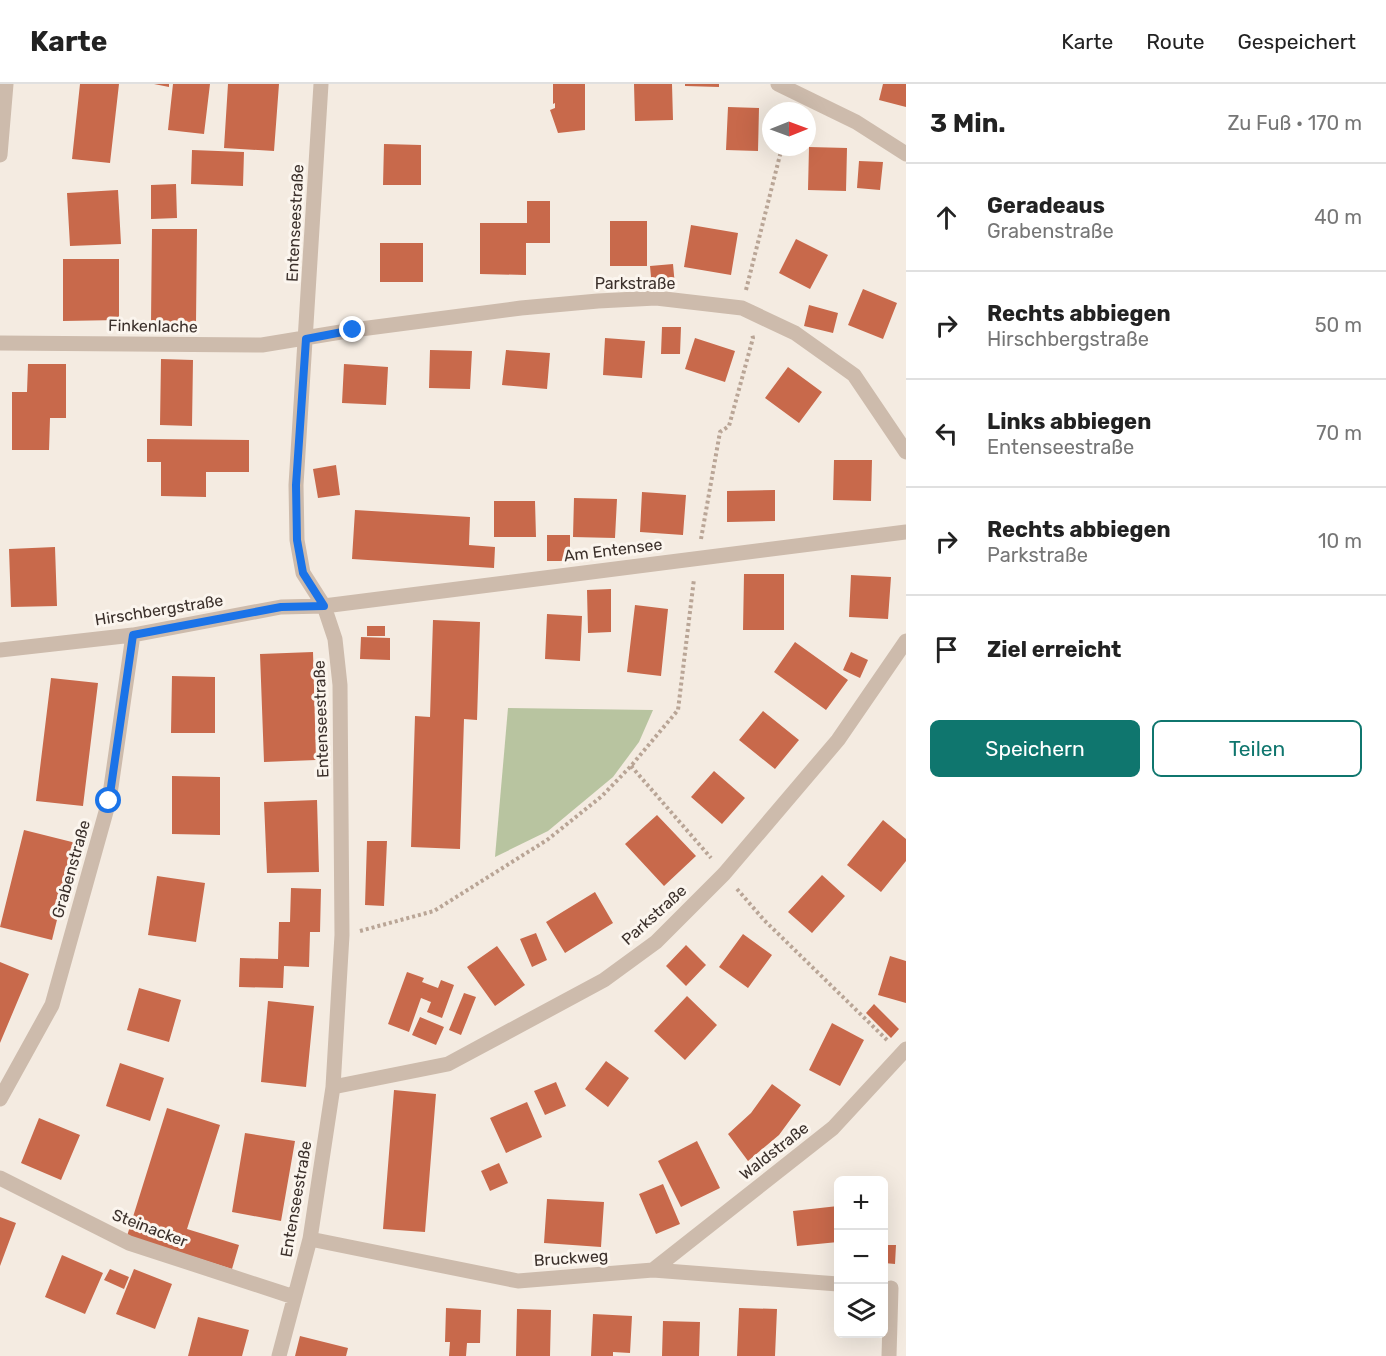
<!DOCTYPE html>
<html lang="de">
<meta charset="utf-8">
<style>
:root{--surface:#fff;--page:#f2f2f2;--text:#222;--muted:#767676;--line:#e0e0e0;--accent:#0f766e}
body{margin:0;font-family:Rubik,sans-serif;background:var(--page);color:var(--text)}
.controls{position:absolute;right:18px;bottom:18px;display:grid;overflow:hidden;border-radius:9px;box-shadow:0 6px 24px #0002}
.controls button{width:54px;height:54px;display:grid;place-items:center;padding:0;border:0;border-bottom:2px solid var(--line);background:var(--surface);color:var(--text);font:30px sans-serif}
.compass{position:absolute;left:762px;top:18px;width:54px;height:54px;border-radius:50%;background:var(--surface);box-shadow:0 6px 24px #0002;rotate:89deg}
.stop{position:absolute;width:18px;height:18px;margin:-14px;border:4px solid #1a73e8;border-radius:50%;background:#fff}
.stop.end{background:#1a73e8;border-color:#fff;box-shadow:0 2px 6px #0008}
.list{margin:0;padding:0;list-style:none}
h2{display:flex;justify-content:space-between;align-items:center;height:78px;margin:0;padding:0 24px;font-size:26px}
h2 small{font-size:20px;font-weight:400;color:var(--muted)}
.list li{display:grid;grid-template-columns:39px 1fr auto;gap:18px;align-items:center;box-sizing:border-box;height:108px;padding:0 24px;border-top:2px solid var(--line)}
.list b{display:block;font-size:22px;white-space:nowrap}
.list p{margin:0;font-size:20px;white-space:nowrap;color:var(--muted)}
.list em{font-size:20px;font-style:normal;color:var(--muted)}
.actions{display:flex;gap:12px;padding:18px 24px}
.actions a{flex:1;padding:14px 0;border:2px solid var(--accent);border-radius:9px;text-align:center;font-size:21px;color:var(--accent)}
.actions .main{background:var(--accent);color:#fff}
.icon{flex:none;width:33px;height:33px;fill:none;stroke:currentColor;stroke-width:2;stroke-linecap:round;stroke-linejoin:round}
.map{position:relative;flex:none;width:906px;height:1272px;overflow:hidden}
header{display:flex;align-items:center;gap:36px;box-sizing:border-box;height:84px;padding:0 30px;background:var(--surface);border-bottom:2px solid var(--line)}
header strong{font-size:28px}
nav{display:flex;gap:33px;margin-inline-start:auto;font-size:21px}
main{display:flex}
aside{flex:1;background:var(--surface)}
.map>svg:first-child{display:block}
.green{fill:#b8c4a0}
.building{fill:#c8694b}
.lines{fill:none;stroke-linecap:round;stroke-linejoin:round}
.path{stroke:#b9a596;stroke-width:4;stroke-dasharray:3 3;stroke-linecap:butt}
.minor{stroke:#cdbbac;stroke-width:15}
.route{stroke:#1a73e8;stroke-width:8}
.labels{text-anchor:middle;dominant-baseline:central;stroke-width:6;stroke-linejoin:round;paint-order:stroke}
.street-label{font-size:16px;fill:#3b302b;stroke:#fbf5ee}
</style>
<header>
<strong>Karte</strong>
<nav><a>Karte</a><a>Route</a><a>Gespeichert</a></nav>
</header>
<main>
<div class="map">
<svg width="906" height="1272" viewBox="0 0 906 1272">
<rect width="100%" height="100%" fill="#f4ebe1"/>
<path class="green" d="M508 624 653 626 639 658 613 693 548 747 495 773Z"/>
<path class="building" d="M80 0H119L110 79 72 75Z
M154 0H169V3Z
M173 0H210L204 50 168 46Z
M228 0H279L274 67 224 64Z
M553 0H585V46L558 49 550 26 555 24V19L553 20Z
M634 0H672L673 36 635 37Z
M685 0H719V3L685 2Z
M883 0H906V23L879 16Z
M728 23 759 24 758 67 726 66Z
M384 60 421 61V101H383Z
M809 63 847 64 846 107 808 106Z
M192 66 244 68 243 102 191 100Z
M859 77 883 78 880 106 857 104Z
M176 100 177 134 151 135V101Z
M118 106 121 160 70 162 67 109Z
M527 117H550V159H526V191L480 190V139H527Z
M610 137H647V182H610Z
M691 141 738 149 731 191 684 183Z
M152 145H197L196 239H151Z
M796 155 828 171 810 205 779 189Z
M380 159H423V198H380Z
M63 175H119V236L63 237Z
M673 180 675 202 652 204 650 182Z
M863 205 897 219 883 255 848 241Z
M809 221 838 229 833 249 804 242Z
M662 243H681L680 270H661Z
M605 254 645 257 642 294 603 291Z
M695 254 735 267 725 298 685 285Z
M430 266 472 267 470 305 429 304Z
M506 266 550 269 547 305 502 301Z
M161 275 193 276 192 342 160 341Z
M28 280H66V334H50L49 366H12V308H27Z
M344 280 388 283 386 321 342 319Z
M788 283 822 308 799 339 765 314Z
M147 355 249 356V388H206V413L161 412V378H147Z
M834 376H872L871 417 833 416Z
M336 381 340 411 318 414 313 385Z
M775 406V437L727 438V407Z
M642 408 686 411 683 451 640 448Z
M574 414 617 415 615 454 573 453Z
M494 417H535L536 453H494Z
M355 426 470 433 469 461 495 463 494 484 352 475Z
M547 451H570V477H547Z
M55 463 57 522 11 523 9 465Z
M744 490H784V546H743Z
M851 491 891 493 888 535 849 533Z
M611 505V548L588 549 587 506Z
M635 521 668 525 661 592 627 588Z
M547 530 582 532 580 577 545 575Z
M433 536 480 538 477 636 464 635 460 765 411 763 415 632 430 633Z
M367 542H385V552H367Z
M361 553 390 554V576L360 575Z
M795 558 848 596 826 626 774 588Z
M313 568 316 676 264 678 260 570Z
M851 568 868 576 860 594 843 586Z
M172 592 215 593V649H171Z
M51 594 98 599 83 722 36 717Z
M763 627 799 656 775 685 739 656Z
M714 687 745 714 722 740 691 713Z
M172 692 220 693V751L172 750Z
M317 716 319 788 267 789 264 718Z
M657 731 696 772 664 802 625 760Z
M883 736 906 755V777L881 808 847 781Z
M24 746 76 759 52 856 0 843Z
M367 757H387L384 822 365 821Z
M822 791 845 812 812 849 788 828Z
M157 792 205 799 196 858 148 851Z
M291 804 321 805 320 848H310L309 883 284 882 283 904 239 903 240 874 278 875 279 838H290Z
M595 808 613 839 565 869 546 838Z
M536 849 547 876 532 883 520 855Z
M743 850 772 871 748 904 719 883Z
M686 861 706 881 686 902 666 882Z
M497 862 525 901 495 922 467 883Z
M890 872 906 877V919L878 911Z
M0 878 29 890 0 959Z
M407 888 424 894 422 898 438 904 441 896 454 901 442 934 427 928 431 918 421 914 409 948 388 940Z
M139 904 181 916 169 958 127 946Z
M464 909 476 913 461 951 449 946Z
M687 912 717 941 685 976 654 947Z
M268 917 314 922 306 1003 261 998Z
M874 920 899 945 891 954 866 929Z
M420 933 444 943 436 961 412 951Z
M832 939 864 956 840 1002 809 986Z
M606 977 629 994 608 1023 585 1005Z
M120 979 164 994 150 1037 106 1022Z
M556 998 566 1022 545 1031 534 1007Z
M772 1000 801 1021 779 1051 748 1077 728 1050 751 1029Z
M394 1006 436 1010 425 1148 383 1145Z
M527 1018 542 1053 506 1069 490 1034Z
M167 1024 220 1041 187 1145 239 1161 232 1185 127 1152Z
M39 1034 80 1051 61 1096 21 1079Z
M245 1049 295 1057 281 1137 232 1128Z
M697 1057 720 1104 681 1123 658 1077Z
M499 1079 508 1099 490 1107 481 1087Z
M663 1100 680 1140 656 1150 639 1110Z
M547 1115 604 1118 601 1163 544 1159Z
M838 1122V1158L797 1162 793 1127Z
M0 1133 16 1139 0 1182Z
M884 1161H896L895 1180 884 1179Z
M62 1171 103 1189 85 1230 45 1213Z
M110 1185 129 1193 124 1205 104 1196Z
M134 1185 172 1200 155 1245 116 1230Z
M446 1224 481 1226 480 1259H467L466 1272H449L450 1258H445Z
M739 1224 777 1225 775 1272H737Z
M517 1225 551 1226 550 1272H516Z
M593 1230 632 1232 630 1269 613 1268V1272H591Z
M198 1233 249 1246 242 1272H188Z
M663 1237 700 1238 699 1272H662Z
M300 1252 348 1264 346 1272H295Z"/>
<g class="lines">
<path class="path" d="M746 206 782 63
M701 455 720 348 729 342 753 254 752 250
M631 682 711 774
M737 805 764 836 888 957
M360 847 434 827 547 756 602 712 631 682 678 626 694 495"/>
<path class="minor" d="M778 0 856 38 906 70
M0 71 6 0
M0 259 262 261 353 246 521 224 598 217 656 214 742 224 795 249 854 291 906 368
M0 566 133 551 281 523 324 522 906 448
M333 1003 448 980 604 896 656 858 724 790 838 656 906 557
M0 1015 52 921 109 717 133 551
M0 1094 129 1159 294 1213
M310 1155 518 1197 653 1186 838 1200
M653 1186 833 1044 906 965
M279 1272 310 1155 333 1003 342 851 340 601 335 555 324 522 303 489 297 456 296 401 321 0
M889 1272 891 1204"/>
</g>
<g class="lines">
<path class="route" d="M109 717 133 551 281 523 324 522 303 489 297 456 296 401 306 255 353 246"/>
</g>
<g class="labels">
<g class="street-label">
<text transform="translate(295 139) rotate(-87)">Entenseestraße</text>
<text x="635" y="199">Parkstraße</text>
<text transform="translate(153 242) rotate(1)">Finkenlache</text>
<text transform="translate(613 466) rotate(-7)">Am Entensee</text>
<text transform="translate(159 526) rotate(-9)">Hirschbergstraße</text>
<text transform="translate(321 635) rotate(-92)">Entenseestraße</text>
<text transform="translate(71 785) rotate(-74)">Grabenstraße</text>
<text transform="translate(654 831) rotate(-42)">Parkstraße</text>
<text transform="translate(774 1067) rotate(-38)">Waldstraße</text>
<text transform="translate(296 1115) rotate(-80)">Entenseestraße</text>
<text transform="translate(150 1144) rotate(21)">Steinacker</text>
<text transform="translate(571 1174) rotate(-4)">Bruckweg</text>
</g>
</g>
</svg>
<div class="controls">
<button>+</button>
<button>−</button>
<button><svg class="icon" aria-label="layers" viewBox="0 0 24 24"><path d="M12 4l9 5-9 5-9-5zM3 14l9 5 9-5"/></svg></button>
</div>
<svg class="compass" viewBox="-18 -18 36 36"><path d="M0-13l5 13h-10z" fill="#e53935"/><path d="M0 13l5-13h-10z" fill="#767676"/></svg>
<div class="stop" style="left:109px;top:717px"></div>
<div class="stop end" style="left:353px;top:246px"></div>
</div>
<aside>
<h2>3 Min.<small>Zu Fuß · 170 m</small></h2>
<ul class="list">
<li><svg class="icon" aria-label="ahead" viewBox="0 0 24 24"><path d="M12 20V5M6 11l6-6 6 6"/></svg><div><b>Geradeaus</b><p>Grabenstraße</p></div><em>40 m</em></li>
<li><svg class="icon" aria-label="right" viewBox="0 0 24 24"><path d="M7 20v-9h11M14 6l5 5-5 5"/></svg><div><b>Rechts abbiegen</b><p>Hirschbergstraße</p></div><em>50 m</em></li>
<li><svg class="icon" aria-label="left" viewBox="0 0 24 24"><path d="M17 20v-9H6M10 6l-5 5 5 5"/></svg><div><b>Links abbiegen</b><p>Entenseestraße</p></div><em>70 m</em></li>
<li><svg class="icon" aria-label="right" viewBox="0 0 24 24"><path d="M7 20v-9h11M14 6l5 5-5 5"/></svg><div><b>Rechts abbiegen</b><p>Parkstraße</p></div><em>10 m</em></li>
<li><svg class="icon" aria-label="arrive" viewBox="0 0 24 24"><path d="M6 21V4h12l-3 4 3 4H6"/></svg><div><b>Ziel erreicht</b></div></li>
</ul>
<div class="actions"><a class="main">Speichern</a><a>Teilen</a></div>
</aside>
</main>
